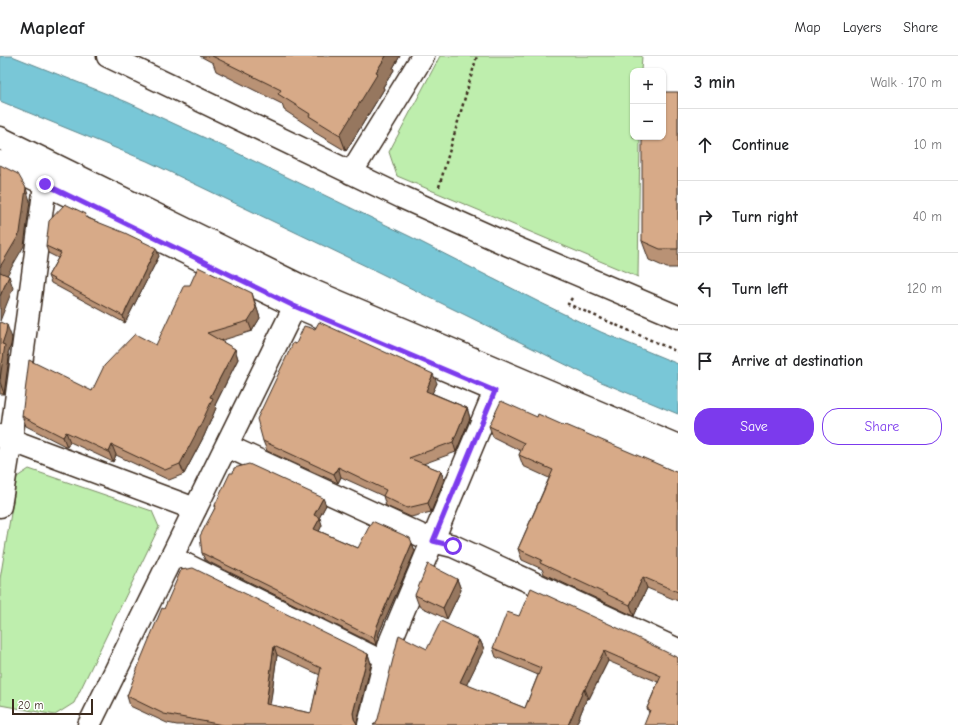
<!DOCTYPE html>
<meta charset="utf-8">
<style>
:root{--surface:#fff;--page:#f6f6f6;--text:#202124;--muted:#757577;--line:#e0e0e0;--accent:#7c3aed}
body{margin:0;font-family:"Comic Neue",sans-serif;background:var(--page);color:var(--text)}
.controls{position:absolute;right:12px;top:12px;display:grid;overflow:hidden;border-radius:8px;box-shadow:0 1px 3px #0004}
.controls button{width:36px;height:36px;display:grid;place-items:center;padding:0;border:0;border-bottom:1px solid var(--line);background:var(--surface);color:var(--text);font:20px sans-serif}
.scale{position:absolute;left:12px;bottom:10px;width:81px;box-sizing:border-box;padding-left:4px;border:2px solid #3b2a1e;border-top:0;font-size:11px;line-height:14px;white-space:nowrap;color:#3b2a1e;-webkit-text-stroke:3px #fff;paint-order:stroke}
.stop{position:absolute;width:12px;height:12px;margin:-9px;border:3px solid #7c3aed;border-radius:50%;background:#fff}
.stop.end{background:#7c3aed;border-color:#fff;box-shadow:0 1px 4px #0008}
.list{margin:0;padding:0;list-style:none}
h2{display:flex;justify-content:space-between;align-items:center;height:52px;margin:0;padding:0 16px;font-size:17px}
h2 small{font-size:13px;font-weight:400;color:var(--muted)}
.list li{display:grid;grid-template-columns:26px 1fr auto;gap:12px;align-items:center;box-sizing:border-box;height:72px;padding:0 16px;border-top:1px solid var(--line)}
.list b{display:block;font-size:15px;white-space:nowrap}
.list em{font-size:13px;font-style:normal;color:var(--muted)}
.actions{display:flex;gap:8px;padding:12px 16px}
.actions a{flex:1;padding:9px 0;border:1px solid var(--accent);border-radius:16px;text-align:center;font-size:14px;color:var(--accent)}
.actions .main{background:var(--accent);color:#fff}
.icon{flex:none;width:22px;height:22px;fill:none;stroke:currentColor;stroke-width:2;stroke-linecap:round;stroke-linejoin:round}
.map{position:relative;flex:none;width:678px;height:669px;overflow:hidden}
header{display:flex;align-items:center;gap:24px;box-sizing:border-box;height:56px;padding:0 20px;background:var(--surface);border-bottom:1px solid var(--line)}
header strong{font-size:19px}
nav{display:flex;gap:22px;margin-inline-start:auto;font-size:14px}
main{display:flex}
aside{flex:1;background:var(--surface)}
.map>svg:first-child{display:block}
.green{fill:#beeead;stroke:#7c8c66}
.water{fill:#79c7d7;stroke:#60888d}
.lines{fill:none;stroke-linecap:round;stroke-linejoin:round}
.lane-casing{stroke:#3b2a1e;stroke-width:19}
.street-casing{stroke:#3b2a1e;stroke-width:25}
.secondary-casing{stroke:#3b2a1e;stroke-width:25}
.path{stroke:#3b2a1e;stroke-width:2.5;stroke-dasharray:3 3;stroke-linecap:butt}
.lane{stroke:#fff;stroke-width:16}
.street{stroke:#fff;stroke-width:22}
.secondary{stroke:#fff;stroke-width:22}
.wall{fill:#b99275;stroke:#3b2a1e;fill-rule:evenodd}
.shaded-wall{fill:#96775f;stroke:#3b2a1e}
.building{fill:#d7aa88;stroke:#3b2a1e;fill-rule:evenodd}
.route{stroke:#7c3aed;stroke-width:5}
</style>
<header>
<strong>Mapleaf</strong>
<nav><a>Map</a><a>Layers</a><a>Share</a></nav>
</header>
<main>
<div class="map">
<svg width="678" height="669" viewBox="0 0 678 669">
<rect width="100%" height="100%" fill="#fff"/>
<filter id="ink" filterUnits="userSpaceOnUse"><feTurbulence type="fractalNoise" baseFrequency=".025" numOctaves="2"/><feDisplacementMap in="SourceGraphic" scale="8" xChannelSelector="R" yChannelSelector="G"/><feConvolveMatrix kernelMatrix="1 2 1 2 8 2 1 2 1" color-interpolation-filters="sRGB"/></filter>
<g filter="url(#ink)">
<path class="green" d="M440 0H642L641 15H633V81H640L638 221 397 120 389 96Z
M29 413 152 455 159 471 74 647 55 659 0 649V523L17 421Z"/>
<path class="water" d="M0 0H12L127 46 229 93 411 181 537 245 601 276 678 308V358L599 325 372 213 147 105 0 45Z"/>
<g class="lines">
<g class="lane-casing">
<path id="lane" d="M173 499 385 604"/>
</g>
<g class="street-casing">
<path id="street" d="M108 0 404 142 502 186 678 261
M0 82 301 230 678 390
M0 106 295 250 678 412
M351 117 423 0
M0 380 195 453
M227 390 433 485 453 490 678 594
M0 450 11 383 45 129
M369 669 385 604 391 584 495 335"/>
</g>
<g class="secondary-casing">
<path id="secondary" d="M89 669 295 250"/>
</g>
<path class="path" d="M439 131 477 0
M572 242 568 248 678 296"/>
<use href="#lane" class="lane"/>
<use href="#street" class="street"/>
<use href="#secondary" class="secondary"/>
</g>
<path class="wall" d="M200 0H400L393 12 394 14 383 31 384 33 346 95 314 76 313 73 284 54 282 48 216 15 213 7Z
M678 36V212H667L649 204 642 185Z
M88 162 159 200 125 267 51 227 48 220 58 202 48 197 46 190Z
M255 247 260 262 252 275 220 285 235 293 238 303 215 349 216 352 204 380 184 418 169 424 116 399 113 406 70 386 67 391 26 370 22 360 92 335 156 289Z
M0 266 12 282 11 289 8 297 9 302 4 338H0Z
M296 288 437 327 432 337 467 352 470 362 456 396 423 408 441 415 444 424 431 456 411 461 386 450 383 440 341 421 338 427 267 395 263 385Z
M537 361 565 370 678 417V545L647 532 634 560 544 518 542 513 522 504 518 493 549 422 523 410 519 399 521 395 493 381 489 370Z
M215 449H326L319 462 322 469 319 475 358 492 412 487 415 495 379 577 376 589 205 504 202 497 215 451Z
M457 523 461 534 447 563 419 550 415 539Z
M164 553 368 598 371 608 357 666V668L358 669H177L167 667 130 650 127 640ZM277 599 320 619 311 657 270 649Z
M519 560 678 602 649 657 647 652 658 626 608 605 589 643 587 642 576 669H373L375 668 427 593 480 584 484 593 466 629 525 652 538 619 496 601 493 592Z"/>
<path class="shaded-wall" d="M386 0H400L393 12 394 14 383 31 384 33 346 95 340 79 376 16Z
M26 132 30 145 24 190 2 228 0 221V211Z
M156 192 159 200 125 267 123 260Z
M9 220 13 232 0 265V240Z
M252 237 260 262 252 275 248 265Z
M7 269 12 282 11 289 8 297 9 302 4 338 0 326V323L2 288Z
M235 293 238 303 215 349 216 352 204 380 184 418 180 408 210 341Z
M433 318 437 327 429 344 426 335Z
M467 352 470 362 456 396 453 386Z
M66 376 70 386 67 391 63 381Z
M112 389 116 399 113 406 109 396Z
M338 411 341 421 338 427 334 418Z
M441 415 444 424 431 456 428 447Z
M323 442 326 449 317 466 314 459Z
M320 462 322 469 317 480 314 473Z
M412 487 415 495 379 577 376 589 374 582 377 570Z
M643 521 647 532 634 560 630 549Z
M457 523 461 534 447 563 443 552Z
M480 584 484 593 463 636 460 626Z
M274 590 277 599 269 658 266 648Z
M604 595 608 605 589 643 585 633Z
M368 598 371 608 357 666V669L354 663 353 657Z
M584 633 587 642 576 669H568Z"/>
<path class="building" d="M212 0H386L376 16 378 17 340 79 309 60 310 58 278 38 281 34Z
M663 36H678V193H660L642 185V81H663Z
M0 109 18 118 26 132 20 177 0 211Z
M65 148 86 158 85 161 125 177 156 192 123 260 48 220 61 197 46 190 49 165Z
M198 211 252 237 256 252 248 265 207 277 235 293 210 341 213 342 200 370 180 408 165 414 112 389 109 396 66 376 63 381 22 360 29 304 92 335 104 310 135 278 156 289 184 229H190Z
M0 216 9 220 0 240Z
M0 266 7 269 6 276 2 288 5 289 0 323Z
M319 266 433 318 426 335 467 352 453 386 409 402 441 415 428 447 407 452 383 440 386 434 338 411 334 418 263 385 257 363 293 287 296 288 304 270 315 273Z
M501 345 537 361 538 358 565 370 566 369 653 406 678 417V536L643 521 630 549 540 507 542 504 518 493 553 414 519 399 524 387 489 370Z
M249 408 323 442 314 459 320 462 314 473 358 492 372 465 410 482 412 487 377 570 374 582 202 497 200 480 216 450 215 449 230 417H233L234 412Z
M428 508 457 523 443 552 415 539Z
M193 512 368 598 353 657 354 663 357 668 358 669H223L164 658 127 640 141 603 162 552 164 553 181 514ZM274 590 321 612 311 657 266 648Z
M531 532 620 573 678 602V669H644L650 654 647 652 661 620 604 595 585 633H584L568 669H373L375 668 378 663 399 579 427 593 441 565 480 584 460 626 525 652 541 612 493 592 507 556 519 560Z"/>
</g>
<g class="lines" filter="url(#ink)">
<path class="route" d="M45 128 294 250 495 335 433 485 453 490"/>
</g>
</svg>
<div class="controls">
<button>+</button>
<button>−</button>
</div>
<div class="scale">20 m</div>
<div class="stop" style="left:453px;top:490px"></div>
<div class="stop end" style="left:45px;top:128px"></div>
</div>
<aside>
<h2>3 min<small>Walk · 170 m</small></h2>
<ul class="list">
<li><svg class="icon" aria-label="ahead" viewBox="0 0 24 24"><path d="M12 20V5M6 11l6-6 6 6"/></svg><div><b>Continue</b></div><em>10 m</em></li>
<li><svg class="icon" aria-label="right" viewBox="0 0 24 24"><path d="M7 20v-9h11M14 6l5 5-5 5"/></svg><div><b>Turn right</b></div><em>40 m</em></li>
<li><svg class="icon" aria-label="left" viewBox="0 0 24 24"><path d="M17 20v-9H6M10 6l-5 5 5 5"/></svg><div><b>Turn left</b></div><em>120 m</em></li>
<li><svg class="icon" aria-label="arrive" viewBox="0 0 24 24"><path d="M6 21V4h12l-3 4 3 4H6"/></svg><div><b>Arrive at destination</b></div></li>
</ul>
<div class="actions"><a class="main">Save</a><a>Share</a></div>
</aside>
</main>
